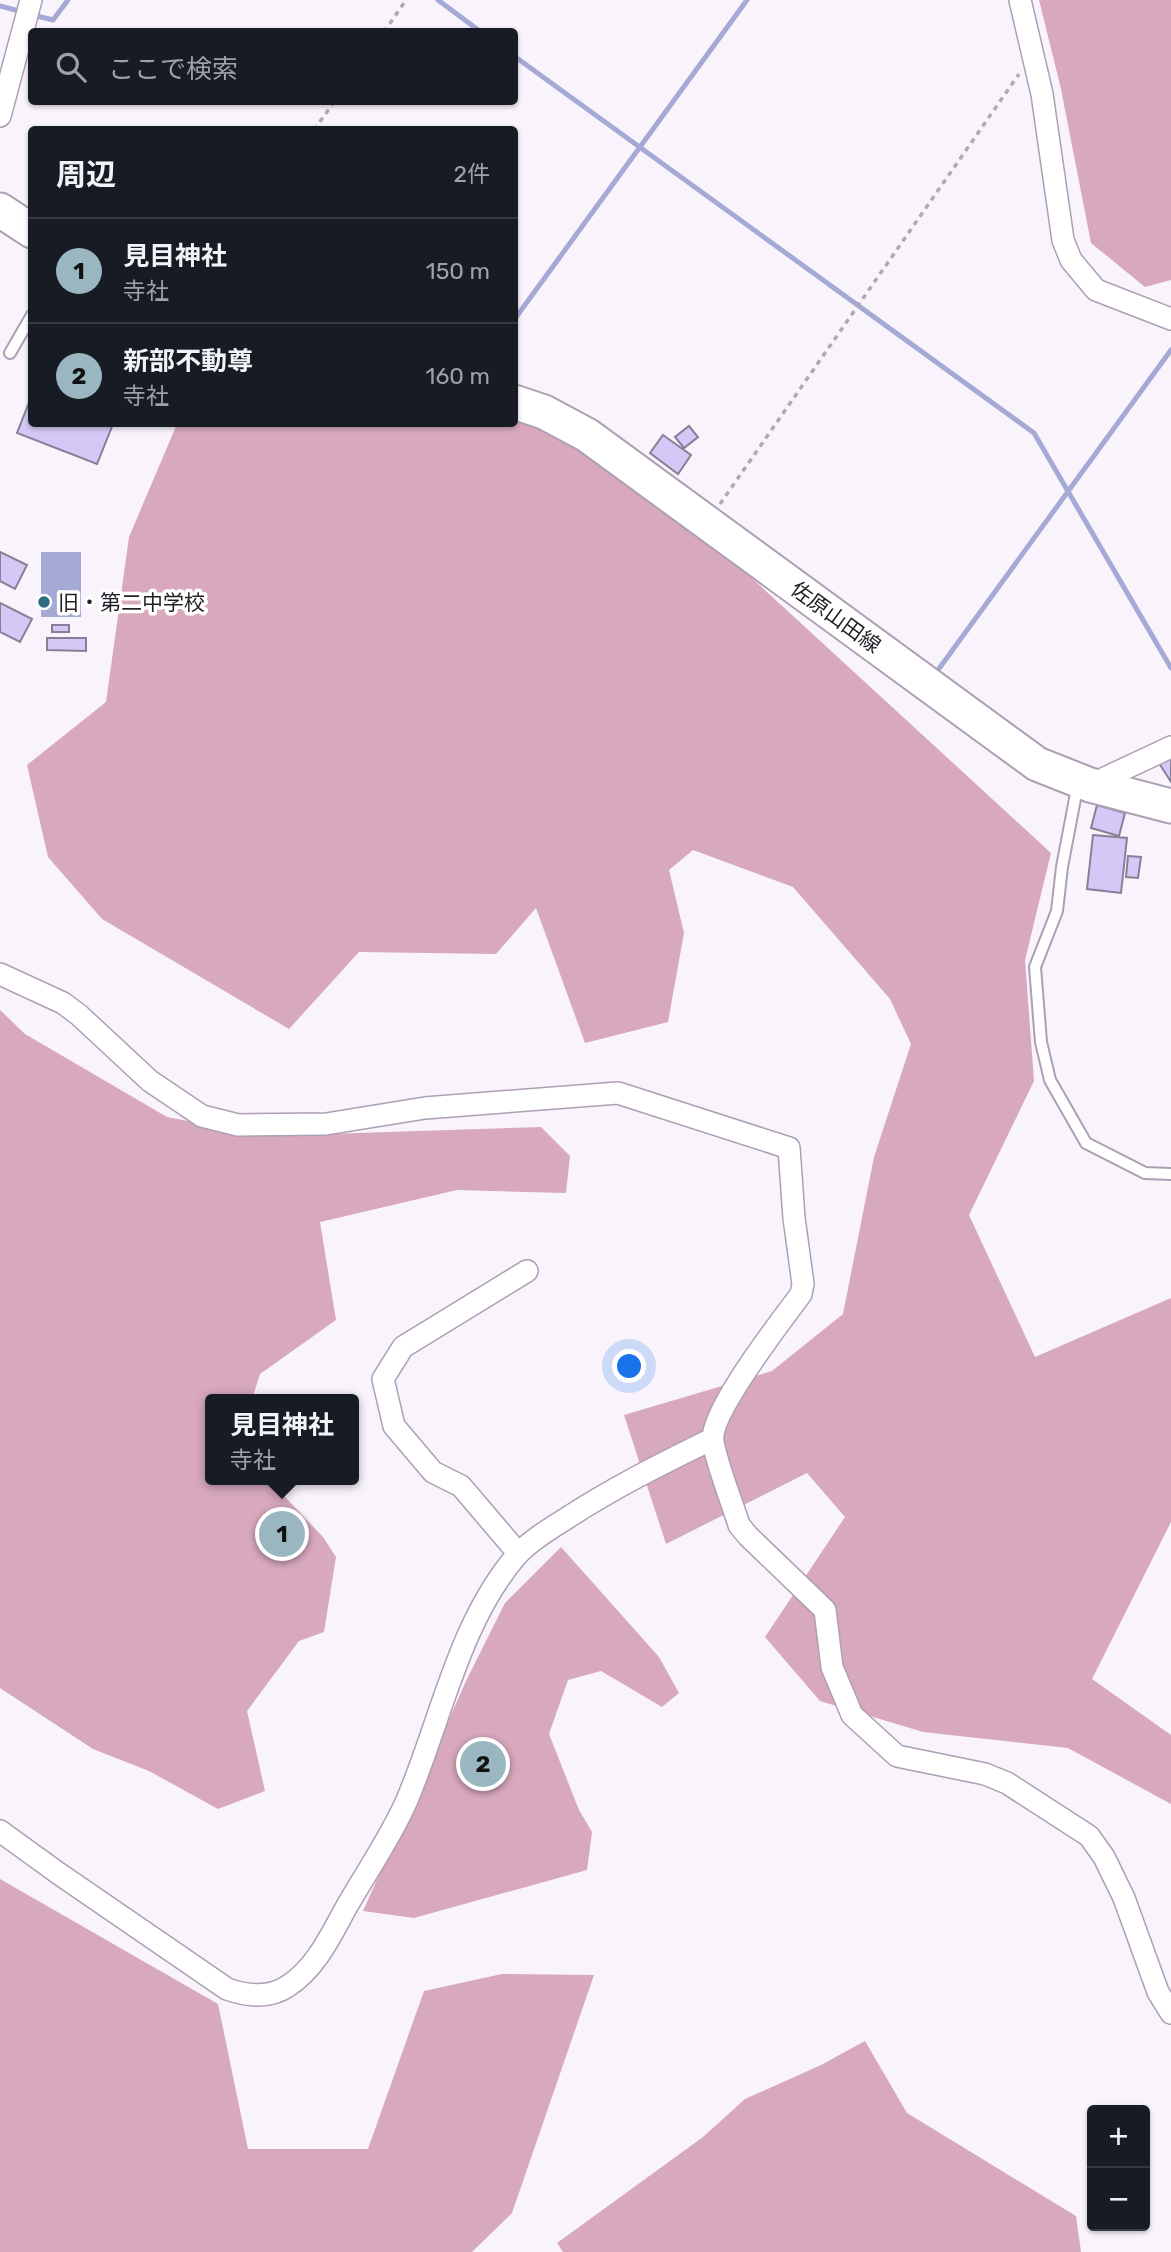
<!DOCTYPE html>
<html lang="ja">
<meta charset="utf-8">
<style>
:root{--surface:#171b24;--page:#242831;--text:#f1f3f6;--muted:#9ea1a6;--line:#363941;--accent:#99b6c1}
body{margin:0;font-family:Rubik,"Noto Sans JP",sans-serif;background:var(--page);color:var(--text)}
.controls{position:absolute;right:21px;bottom:21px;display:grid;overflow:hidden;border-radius:7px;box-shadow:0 2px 5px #0004}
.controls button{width:63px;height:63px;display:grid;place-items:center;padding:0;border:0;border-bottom:2px solid var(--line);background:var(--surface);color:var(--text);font:35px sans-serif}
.you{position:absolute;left:630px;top:1367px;width:24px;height:24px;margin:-18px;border:5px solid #fff;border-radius:50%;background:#1a73e8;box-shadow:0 0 0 10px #1a73e833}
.badge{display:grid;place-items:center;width:46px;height:46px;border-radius:50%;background:var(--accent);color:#111;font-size:23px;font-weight:700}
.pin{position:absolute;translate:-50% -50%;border:4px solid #fff;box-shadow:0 2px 7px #0006}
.popup{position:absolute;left:205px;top:1394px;width:154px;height:91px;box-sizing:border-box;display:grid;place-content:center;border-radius:7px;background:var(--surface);filter:drop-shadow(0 2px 5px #0005);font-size:23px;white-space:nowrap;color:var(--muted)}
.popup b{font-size:26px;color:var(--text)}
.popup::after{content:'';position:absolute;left:50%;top:100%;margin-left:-14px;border:14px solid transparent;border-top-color:var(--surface)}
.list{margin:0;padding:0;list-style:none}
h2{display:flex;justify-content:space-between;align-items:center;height:91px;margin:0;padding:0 28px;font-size:30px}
h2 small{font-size:23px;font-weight:400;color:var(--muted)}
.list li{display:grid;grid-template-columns:46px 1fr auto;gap:21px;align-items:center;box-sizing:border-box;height:105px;padding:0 28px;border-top:2px solid var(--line)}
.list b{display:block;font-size:26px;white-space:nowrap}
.list p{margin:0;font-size:23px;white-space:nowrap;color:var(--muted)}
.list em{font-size:23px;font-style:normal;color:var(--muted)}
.icon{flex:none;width:38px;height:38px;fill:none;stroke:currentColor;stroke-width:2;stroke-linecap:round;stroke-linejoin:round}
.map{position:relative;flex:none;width:1171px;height:2252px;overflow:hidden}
.search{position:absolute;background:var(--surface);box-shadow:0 2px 5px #0004;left:28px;top:28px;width:490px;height:77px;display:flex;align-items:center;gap:18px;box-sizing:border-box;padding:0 24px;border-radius:7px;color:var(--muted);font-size:26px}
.panel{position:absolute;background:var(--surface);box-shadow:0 2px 5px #0004;left:28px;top:126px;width:490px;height:301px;border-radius:7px}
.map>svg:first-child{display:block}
.forest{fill:#d8a8bd}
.water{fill:#a4aad5}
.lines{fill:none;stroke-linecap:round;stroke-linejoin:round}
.stream{stroke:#a4aad5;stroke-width:5}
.building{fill:#d4c9f6;stroke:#868096;stroke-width:2}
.service-casing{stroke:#ad9fb4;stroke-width:14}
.minor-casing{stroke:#ad9fb4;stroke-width:24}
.primary-casing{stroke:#ad9fb4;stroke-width:37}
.path{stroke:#afa9b1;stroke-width:3.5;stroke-dasharray:5 5;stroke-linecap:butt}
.service{stroke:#fff;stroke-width:10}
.minor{stroke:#fff;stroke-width:21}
.primary{stroke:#fff;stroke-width:33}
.poi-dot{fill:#2d6b81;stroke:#fff;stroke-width:2.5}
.labels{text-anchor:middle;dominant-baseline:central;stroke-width:7;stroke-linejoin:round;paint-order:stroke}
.poi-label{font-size:21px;fill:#231d25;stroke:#fff;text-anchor:start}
.street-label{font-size:21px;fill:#231d25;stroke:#fff}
</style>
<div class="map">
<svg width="1171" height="2252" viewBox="0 0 1171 2252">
<rect width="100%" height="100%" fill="#f9f3fc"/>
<path class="forest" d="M1039 0H1171V280L1145 287 1091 243 1061 89Z
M515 422 554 430 705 535 1051 853 1025 960 1034 1081 969 1215 1035 1357 1171 1298V1522L1092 1679 1171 1735V1804L1068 1748 923 1732 820 1701 765 1637 845 1517 807 1473 666 1544 624 1415 772 1371 843 1314 874 1157 911 1044 890 999 793 887 693 850 669 870 684 933 668 1022 585 1043 536 908 496 954 359 952 289 1029 102 919 48 857 27 765 106 702 129 537 177 424Z
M0 1010 25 1034 167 1117 266 1136 541 1127 570 1156 566 1193 457 1190 320 1222 336 1320 260 1374 252 1399H210V1480H269L323 1537 336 1557 324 1632 299 1641 247 1711 265 1791 218 1809 149 1771 93 1749 0 1688Z
M561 1547 659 1657 679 1693 662 1707 601 1671 568 1680 549 1734 579 1810 592 1832 587 1870 414 1918 363 1911 467 1679 505 1603Z
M0 1879 218 2004 248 2149H368L424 1991 502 1974 594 1975 512 2213 472 2252H0Z
M865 2041 907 2113 1076 2216 1081 2252H563L557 2243 703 2137 745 2099 821 2065Z"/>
<path class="water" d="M41 552H81V617H41Z"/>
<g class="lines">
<path class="stream" d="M438 0 481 32
M0 6 23 12
M33 15 53 20 68 0
M514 56 1034 433 1171 668
M514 320 747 0
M938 670 1171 350"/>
</g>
<path class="building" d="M32 395V424H113L97 464 17 433Z
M689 426 698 437 684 448 675 437Z
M663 435 691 455 678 474 650 453Z
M0 552 27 565 15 589 0 581Z
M0 603 32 619 20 642 0 632Z
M52 625H69V632H52Z
M47 638H86V651L47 650Z
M1171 756V782L1159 763Z
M1097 805 1125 813 1119 836 1091 828Z
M1093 835 1127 838 1121 893 1087 889Z
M1128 856 1141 857 1138 878 1126 877Z"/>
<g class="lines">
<g class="service-casing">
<path id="service" d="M10 353 32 315
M1078 783 1062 867 1057 911 1035 967 1041 1042 1050 1080 1086 1143 1145 1173 1171 1174"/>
</g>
<g class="minor-casing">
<path id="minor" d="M1020 0 1042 94 1063 240 1071 260 1096 290 1171 319
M0 116 31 0
M1090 785 1171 747
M0 974 63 1003 79 1015 150 1081 202 1116 238 1125 326 1124 425 1108 618 1093 789 1148 794 1218 803 1284 801 1294C782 1320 708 1414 713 1442 718 1468 731 1499 739 1525L748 1536 825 1610 832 1667 852 1715 897 1756 985 1774 1007 1783 1089 1836 1104 1857 1124 1898 1158 1992 1171 2013
M518 1553 461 1486 433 1472 394 1426 383 1379 403 1347 527 1271
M0 1831 58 1873 227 1989C247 1996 269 1999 288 1986 316 1968 331 1935 347 1906 367 1871 391 1837 407 1800 441 1720 459 1622 517 1555 530 1541 548 1530 564 1520 611 1489 661 1464 712 1439"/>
</g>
<g class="primary-casing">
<path id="primary" d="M0 210 32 231
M514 402 544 412 587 435 1037 764 1090 785 1171 806"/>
</g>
<path class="path" d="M384 32 406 0
M314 130 334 102
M720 504 1019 74"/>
<use href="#service" class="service"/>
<use href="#minor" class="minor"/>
<use href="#primary" class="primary"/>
</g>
<circle class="poi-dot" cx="44" cy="602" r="7"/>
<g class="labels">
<g class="poi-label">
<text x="58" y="602">旧・第二中学校</text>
</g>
<g class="street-label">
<text transform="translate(836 617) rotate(36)">佐原山田線</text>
</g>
</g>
</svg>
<div class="controls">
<button>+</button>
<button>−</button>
</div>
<div class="you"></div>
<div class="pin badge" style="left:282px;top:1534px">1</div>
<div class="popup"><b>見目神社</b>寺社</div>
<div class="pin badge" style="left:483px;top:1764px">2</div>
<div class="search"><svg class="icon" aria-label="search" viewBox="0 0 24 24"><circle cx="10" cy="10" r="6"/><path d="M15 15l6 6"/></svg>ここで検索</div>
<section class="panel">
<h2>周辺<small>2件</small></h2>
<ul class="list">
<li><span class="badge">1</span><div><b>見目神社</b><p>寺社</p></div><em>150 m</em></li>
<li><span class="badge">2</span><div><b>新部不動尊</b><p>寺社</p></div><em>160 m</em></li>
</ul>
</section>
</div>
